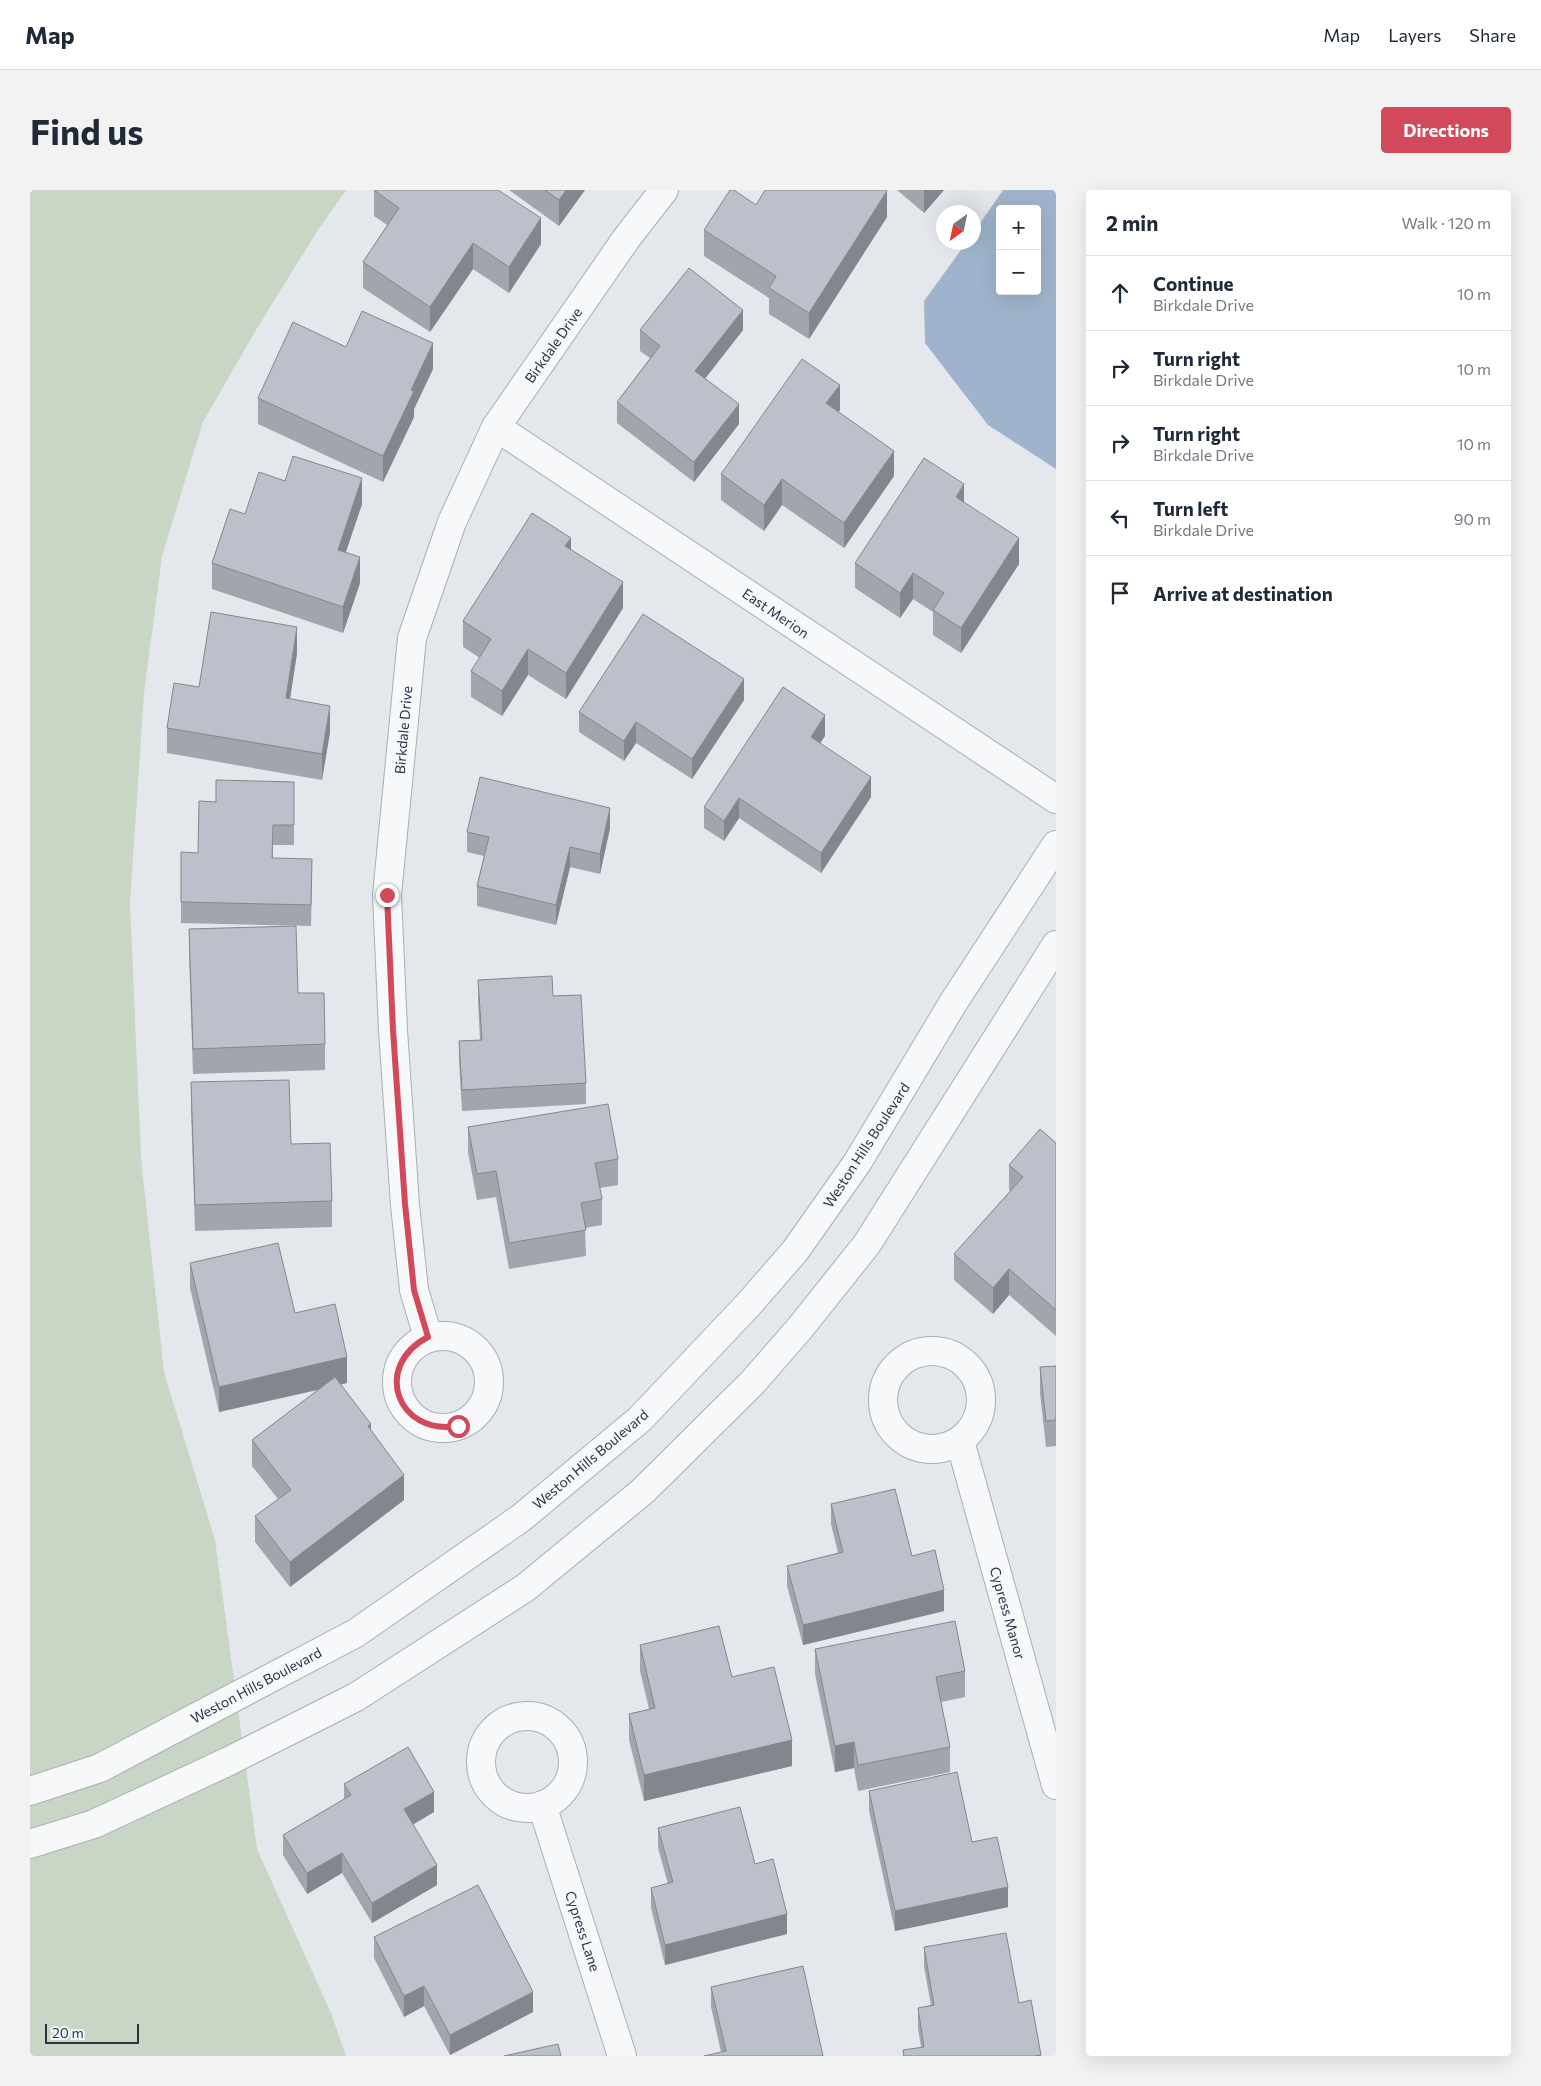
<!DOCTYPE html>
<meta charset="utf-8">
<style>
:root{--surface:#fff;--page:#f2f2f3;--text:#1f2937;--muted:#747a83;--line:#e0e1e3;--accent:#d1495b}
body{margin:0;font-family:Commissioner,sans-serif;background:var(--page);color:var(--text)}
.controls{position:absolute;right:15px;top:15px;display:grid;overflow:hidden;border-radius:5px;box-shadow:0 5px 20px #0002}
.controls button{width:45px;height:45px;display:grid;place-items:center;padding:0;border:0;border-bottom:1px solid var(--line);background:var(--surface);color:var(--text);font:25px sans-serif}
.compass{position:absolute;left:906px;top:15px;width:45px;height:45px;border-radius:50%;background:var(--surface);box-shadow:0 5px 20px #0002;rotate:213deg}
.scale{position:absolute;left:15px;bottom:12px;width:94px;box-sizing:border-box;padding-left:5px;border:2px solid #2b3445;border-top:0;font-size:14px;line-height:18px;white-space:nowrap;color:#2b3445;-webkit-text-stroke:4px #f4f6f9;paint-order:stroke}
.stop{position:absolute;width:15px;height:15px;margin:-11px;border:4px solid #d1495b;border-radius:50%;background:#fff}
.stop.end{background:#d1495b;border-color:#fff;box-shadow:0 1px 5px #0008}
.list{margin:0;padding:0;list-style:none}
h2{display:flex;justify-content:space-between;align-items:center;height:65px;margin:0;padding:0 20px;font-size:21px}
h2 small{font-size:16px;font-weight:400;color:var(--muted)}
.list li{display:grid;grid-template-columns:32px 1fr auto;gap:15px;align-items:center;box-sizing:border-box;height:75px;padding:0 20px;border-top:1px solid var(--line)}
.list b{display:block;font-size:19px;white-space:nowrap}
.list p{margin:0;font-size:16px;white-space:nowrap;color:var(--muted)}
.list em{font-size:16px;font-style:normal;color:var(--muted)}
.icon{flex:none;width:28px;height:28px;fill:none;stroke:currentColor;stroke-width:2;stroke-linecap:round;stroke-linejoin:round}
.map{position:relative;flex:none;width:1026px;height:1866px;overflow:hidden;border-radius:5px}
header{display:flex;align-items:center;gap:30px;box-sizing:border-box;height:70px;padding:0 25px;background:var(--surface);border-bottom:1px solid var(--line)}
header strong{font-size:24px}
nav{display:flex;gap:28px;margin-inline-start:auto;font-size:18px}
.intro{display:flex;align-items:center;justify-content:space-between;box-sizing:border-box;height:120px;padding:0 30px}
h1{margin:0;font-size:35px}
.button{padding:12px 22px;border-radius:5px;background:var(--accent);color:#fff;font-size:18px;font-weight:700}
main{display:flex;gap:30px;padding:0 30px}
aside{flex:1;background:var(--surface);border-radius:5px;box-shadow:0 5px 20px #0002}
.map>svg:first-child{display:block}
.green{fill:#c9d6c5}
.water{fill:#9fb4cc;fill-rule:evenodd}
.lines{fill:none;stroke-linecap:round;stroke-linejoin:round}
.minor-casing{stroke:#a9aeb7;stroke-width:30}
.minor{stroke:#f7f8fa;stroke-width:28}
.wall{fill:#a1a5ae}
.shaded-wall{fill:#83868d}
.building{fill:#bbc0ca;stroke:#83868d}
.route{stroke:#d1495b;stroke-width:6}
.labels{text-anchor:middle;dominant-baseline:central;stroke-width:4;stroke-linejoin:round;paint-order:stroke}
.street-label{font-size:14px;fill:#2b3445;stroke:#f4f6f9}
</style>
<header>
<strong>Map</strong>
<nav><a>Map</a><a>Layers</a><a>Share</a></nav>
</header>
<div class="intro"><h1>Find us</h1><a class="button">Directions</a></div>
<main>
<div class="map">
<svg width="1026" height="1866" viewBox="0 0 1026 1866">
<rect width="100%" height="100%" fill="#e4e7ec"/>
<path class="green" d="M0 0H316L288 40 226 140 173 232 132 366 114 504 100 713 111 968 134 1182 185 1350 227 1659 301 1823 316 1866H0Z"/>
<path class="water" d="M973 0H1026V279L958 235 895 153 894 111 936 53 944 52V42ZM970 19H1007V101H970Z"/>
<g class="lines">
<g class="minor-casing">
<path id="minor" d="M466 237 1026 609
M367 1192a46 46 0 1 1 92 0a46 46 0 1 1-92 0Z
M398 1147 384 1100 375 1015 363 840 357 705 382 448 422 332 466 237 596 49 634 0
M853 1210a49 49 0 1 1 98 0a49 49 0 1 1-98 0Z
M930 1251 1026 1595
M451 1572a46 46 0 1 1 92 0a46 46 0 1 1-92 0Z
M0 1601 70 1578 326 1443 491 1328 610 1229 718 1115 765 1061 827 973 923 813 1026 655
M512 1615 592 1866
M0 1654 64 1634 197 1572 326 1507 495 1398 613 1301 723 1192 770 1138 837 1054 1026 755"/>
</g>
<use href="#minor" class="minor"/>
</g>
<path class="wall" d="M344 0 511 54 479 103 443 79 400 142 333 98V72L357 35 344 26Z
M479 0H555L529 36Z
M867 0H914L894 23Z
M726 15 857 27 779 149 739 124V108L674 66V40Z
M610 140H713L675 189 709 234 664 292 587 233V212L620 168 610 161Z
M316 157 403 179 384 219V227L353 292 228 234V208Z
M810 220 808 222 864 286 814 358 752 315 734 341 691 310V284Z
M255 291 332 314 316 362 330 393 313 443 182 399V373L215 324Z
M934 312 989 374 931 463 903 445V422L883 409 870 428 825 398V373Z
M541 359 593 418 536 509 498 485 472 526 441 507V481L450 468 433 457V431Z
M267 463 260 509 300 542 292 590 137 563V538L169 497Z
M714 510 662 589 606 553 594 571 549 542V522Z
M795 546 790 553 841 607 791 683 709 628 694 651 674 638V617Z
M264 592V655H243V668L282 689 281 736 151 733V712L186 612Z
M580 638 570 684 540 677 526 735 447 716V696L454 666 437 662V642Z
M159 739 268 803 295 854V880L163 884 159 765Z
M448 790 523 806 556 893V914L432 921 429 871V851L450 850 448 810Z
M161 892 261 954 302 1011V1037L165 1041 161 918Z
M438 937 588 969V995L570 998 572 1009V1035L555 1038 556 1066 479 1079 466 1007 447 1010 438 962Z
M1026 953V1146L979 1105 963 1124 924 1090V1064L980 1001 979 1000V975Z
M160 1073 265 1123 317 1193 311 1194 341 1241 374 1310 260 1397 225 1352V1326L248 1309 222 1276V1250L288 1200 189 1222 160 1098Z
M1026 1176V1256L1016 1257 1010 1203V1177Z
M801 1314 882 1366 914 1421 773 1455 757 1396V1376L808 1363 801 1334Z
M610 1455 702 1487 762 1576 614 1611 599 1550V1524L619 1519 610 1481Z
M785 1459 935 1481V1507L911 1512 920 1557V1582L828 1601 824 1578 805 1582 785 1484Z
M314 1594 404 1622 383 1634 407 1695 342 1733 312 1683 277 1704 253 1665V1645L314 1609Z
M839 1601 942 1652 978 1717 865 1741 839 1621Z
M628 1638 725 1674 757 1744 635 1775 621 1718V1698L638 1694 628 1658Z
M344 1747 503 1822 420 1865 394 1816 374 1827 344 1768Z
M894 1757 989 1813 1001 1810 1011 1866H873V1860L891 1857 888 1838V1818L901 1815 894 1777Z
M681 1797 793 1866 691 1862 681 1817Z"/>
<path class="shaded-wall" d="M536 0H555L529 36V10Z
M894 0H914L894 23Z
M857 1V27L779 149V123Z
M511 28V54L479 103V77Z
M443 53V79L400 142V117Z
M713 120V140L665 201V181Z
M403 153V179L384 219V227L353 292V266L381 200Z
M810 195V220L796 239V213Z
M709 214V234L664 292V272Z
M864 261V286L814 358V333Z
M332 288V314L308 385V360Z
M752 289V315L734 341V315Z
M934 294V320L926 307Z
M541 348V373L535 356Z
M989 348V374L931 463V438Z
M330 367V393L313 443V417Z
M883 383V409L870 428V403Z
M593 392V418L536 509V483Z
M267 437V463L256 534V508Z
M498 459V485L472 526V501Z
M714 489V510L662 589V569Z
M300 516V542L292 590V564Z
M795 525V546L781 567V547Z
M606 532V553L594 571V551Z
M841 587V607L791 683V663Z
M709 608V628L694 651V631Z
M580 618V638L570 684V664Z
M540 657V677L526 735V715Z
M979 1079V1105L963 1124V1098Z
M317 1167V1193L189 1222V1197Z
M341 1234V1259L338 1236Z
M374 1285V1310L260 1397V1372Z
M914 1400V1421L773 1455V1435Z
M762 1550V1576L614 1611V1585Z
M824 1552V1578L805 1582V1556Z
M404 1602V1622L374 1640V1619Z
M312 1663V1683L277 1704V1683Z
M407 1675V1695L342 1733V1713Z
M978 1697V1717L865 1741V1721Z
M757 1724V1744L635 1775V1755Z
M394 1796V1816L374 1827V1806Z
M503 1802V1822L420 1865V1845Z"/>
<path class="building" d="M344 0H468L511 28 479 77 443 53 400 117 333 72 369 18Z
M515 0H536L529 10Z
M700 0H704L726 15 735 0H855L857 1 779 123 739 98 746 86 674 40Z
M659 78 713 120 665 181 709 214 664 272 587 212 630 156 610 140Z
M332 121 403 153 381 200 384 201 353 266 228 208 263 132 316 157Z
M772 169 810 195 796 213 864 261 814 333 752 289 734 315 691 284Z
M263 266 332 288 308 360 330 367 313 417 182 373 200 319 215 324 229 282 255 291Z
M894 268 934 294 926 307 989 348 931 438 903 420 914 403 883 383 870 403 825 373Z
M502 323 541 348 535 356 593 392 536 483 498 459 472 501 441 481 461 449 433 431Z
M181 422 267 437 256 508 300 516 292 564 137 538 144 493 169 497Z
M613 424 714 489 662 569 606 532 594 551 549 522Z
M753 497 795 525 781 547 841 587 791 663 709 608 694 631 674 617Z
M450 587 580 618 570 664 540 657 526 715 447 696 459 647 437 642Z
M186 590 264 592V635H243L242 668 282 669 281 715 151 712V662L168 663 169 611 186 612Z
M266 736 268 803H294L295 854 163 859 159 739Z
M522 786 523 806 551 805 556 893 432 900 429 851 452 850 448 790Z
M259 890 261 954 300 953 302 1011 165 1015 161 892Z
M578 914 588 969 565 973 572 1009 551 1013 556 1040 479 1053 466 981 447 984 438 937Z
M1010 939 1026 953V1120L979 1079 963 1098 924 1064 993 987 979 975Z
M248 1053 265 1123 305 1114 317 1167 189 1197 160 1073Z
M1026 1176V1230L1016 1231 1010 1177Z
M305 1187 341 1234 338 1236 374 1285 260 1372 225 1326 261 1300 222 1250Z
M865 1299 882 1366 905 1360 914 1400 773 1435 757 1376 813 1362 801 1314Z
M925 1431 935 1481 906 1487 920 1557 828 1575 824 1552 805 1556 785 1459Z
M689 1436 702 1487 744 1477 762 1550 614 1585 599 1524 625 1518 610 1455Z
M378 1557 404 1602 374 1619 407 1675 342 1713 312 1663 277 1683 253 1645 321 1605 314 1594Z
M927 1582 942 1652 967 1647 978 1697 865 1721 839 1601Z
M710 1617 725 1674 743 1669 757 1724 635 1755 621 1698 643 1692 628 1638Z
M448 1695 503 1802 420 1845 394 1796 374 1806 344 1747Z
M976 1743 989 1813 1001 1810 1011 1865 1005 1866H874L873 1860 894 1857 888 1818 904 1815 894 1757Z
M773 1776 793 1866H674L696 1861 681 1797Z
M528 1854 531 1866H474Z"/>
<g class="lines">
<path class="route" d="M357 705 363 840 375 1014 384 1100 398 1147C342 1176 367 1246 428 1236"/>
</g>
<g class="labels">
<g class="street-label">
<text transform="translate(523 155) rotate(-55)">Birkdale Drive</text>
<text transform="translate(746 423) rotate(34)">East Merion</text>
<text transform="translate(373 540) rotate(-85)">Birkdale Drive</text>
<text transform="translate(836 955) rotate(-57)">Weston Hills Boulevard</text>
<text transform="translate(560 1269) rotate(-40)">Weston Hills Boulevard</text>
<text transform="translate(978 1423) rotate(74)">Cypress Manor</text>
<text transform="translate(226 1495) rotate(-28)">Weston Hills Boulevard</text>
<text transform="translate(553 1741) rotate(72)">Cypress Lane</text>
</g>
</g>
</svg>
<div class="controls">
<button>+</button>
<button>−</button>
</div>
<svg class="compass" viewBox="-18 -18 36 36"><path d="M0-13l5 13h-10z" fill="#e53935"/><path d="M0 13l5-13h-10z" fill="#747a83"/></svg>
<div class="scale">20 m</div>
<div class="stop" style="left:428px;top:1236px"></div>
<div class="stop end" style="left:357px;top:705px"></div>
</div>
<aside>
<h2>2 min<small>Walk · 120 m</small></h2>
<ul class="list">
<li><svg class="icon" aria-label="ahead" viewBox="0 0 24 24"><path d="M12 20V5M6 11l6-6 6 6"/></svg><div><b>Continue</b><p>Birkdale Drive</p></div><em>10 m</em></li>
<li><svg class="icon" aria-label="right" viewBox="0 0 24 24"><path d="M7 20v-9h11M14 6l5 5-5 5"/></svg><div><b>Turn right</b><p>Birkdale Drive</p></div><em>10 m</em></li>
<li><svg class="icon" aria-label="right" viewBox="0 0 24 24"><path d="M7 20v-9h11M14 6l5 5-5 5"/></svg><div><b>Turn right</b><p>Birkdale Drive</p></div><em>10 m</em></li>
<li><svg class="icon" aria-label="left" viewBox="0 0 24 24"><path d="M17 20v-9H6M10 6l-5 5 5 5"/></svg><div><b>Turn left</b><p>Birkdale Drive</p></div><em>90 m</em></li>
<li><svg class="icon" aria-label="arrive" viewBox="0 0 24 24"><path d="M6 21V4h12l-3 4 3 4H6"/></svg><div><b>Arrive at destination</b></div></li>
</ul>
</aside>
</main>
